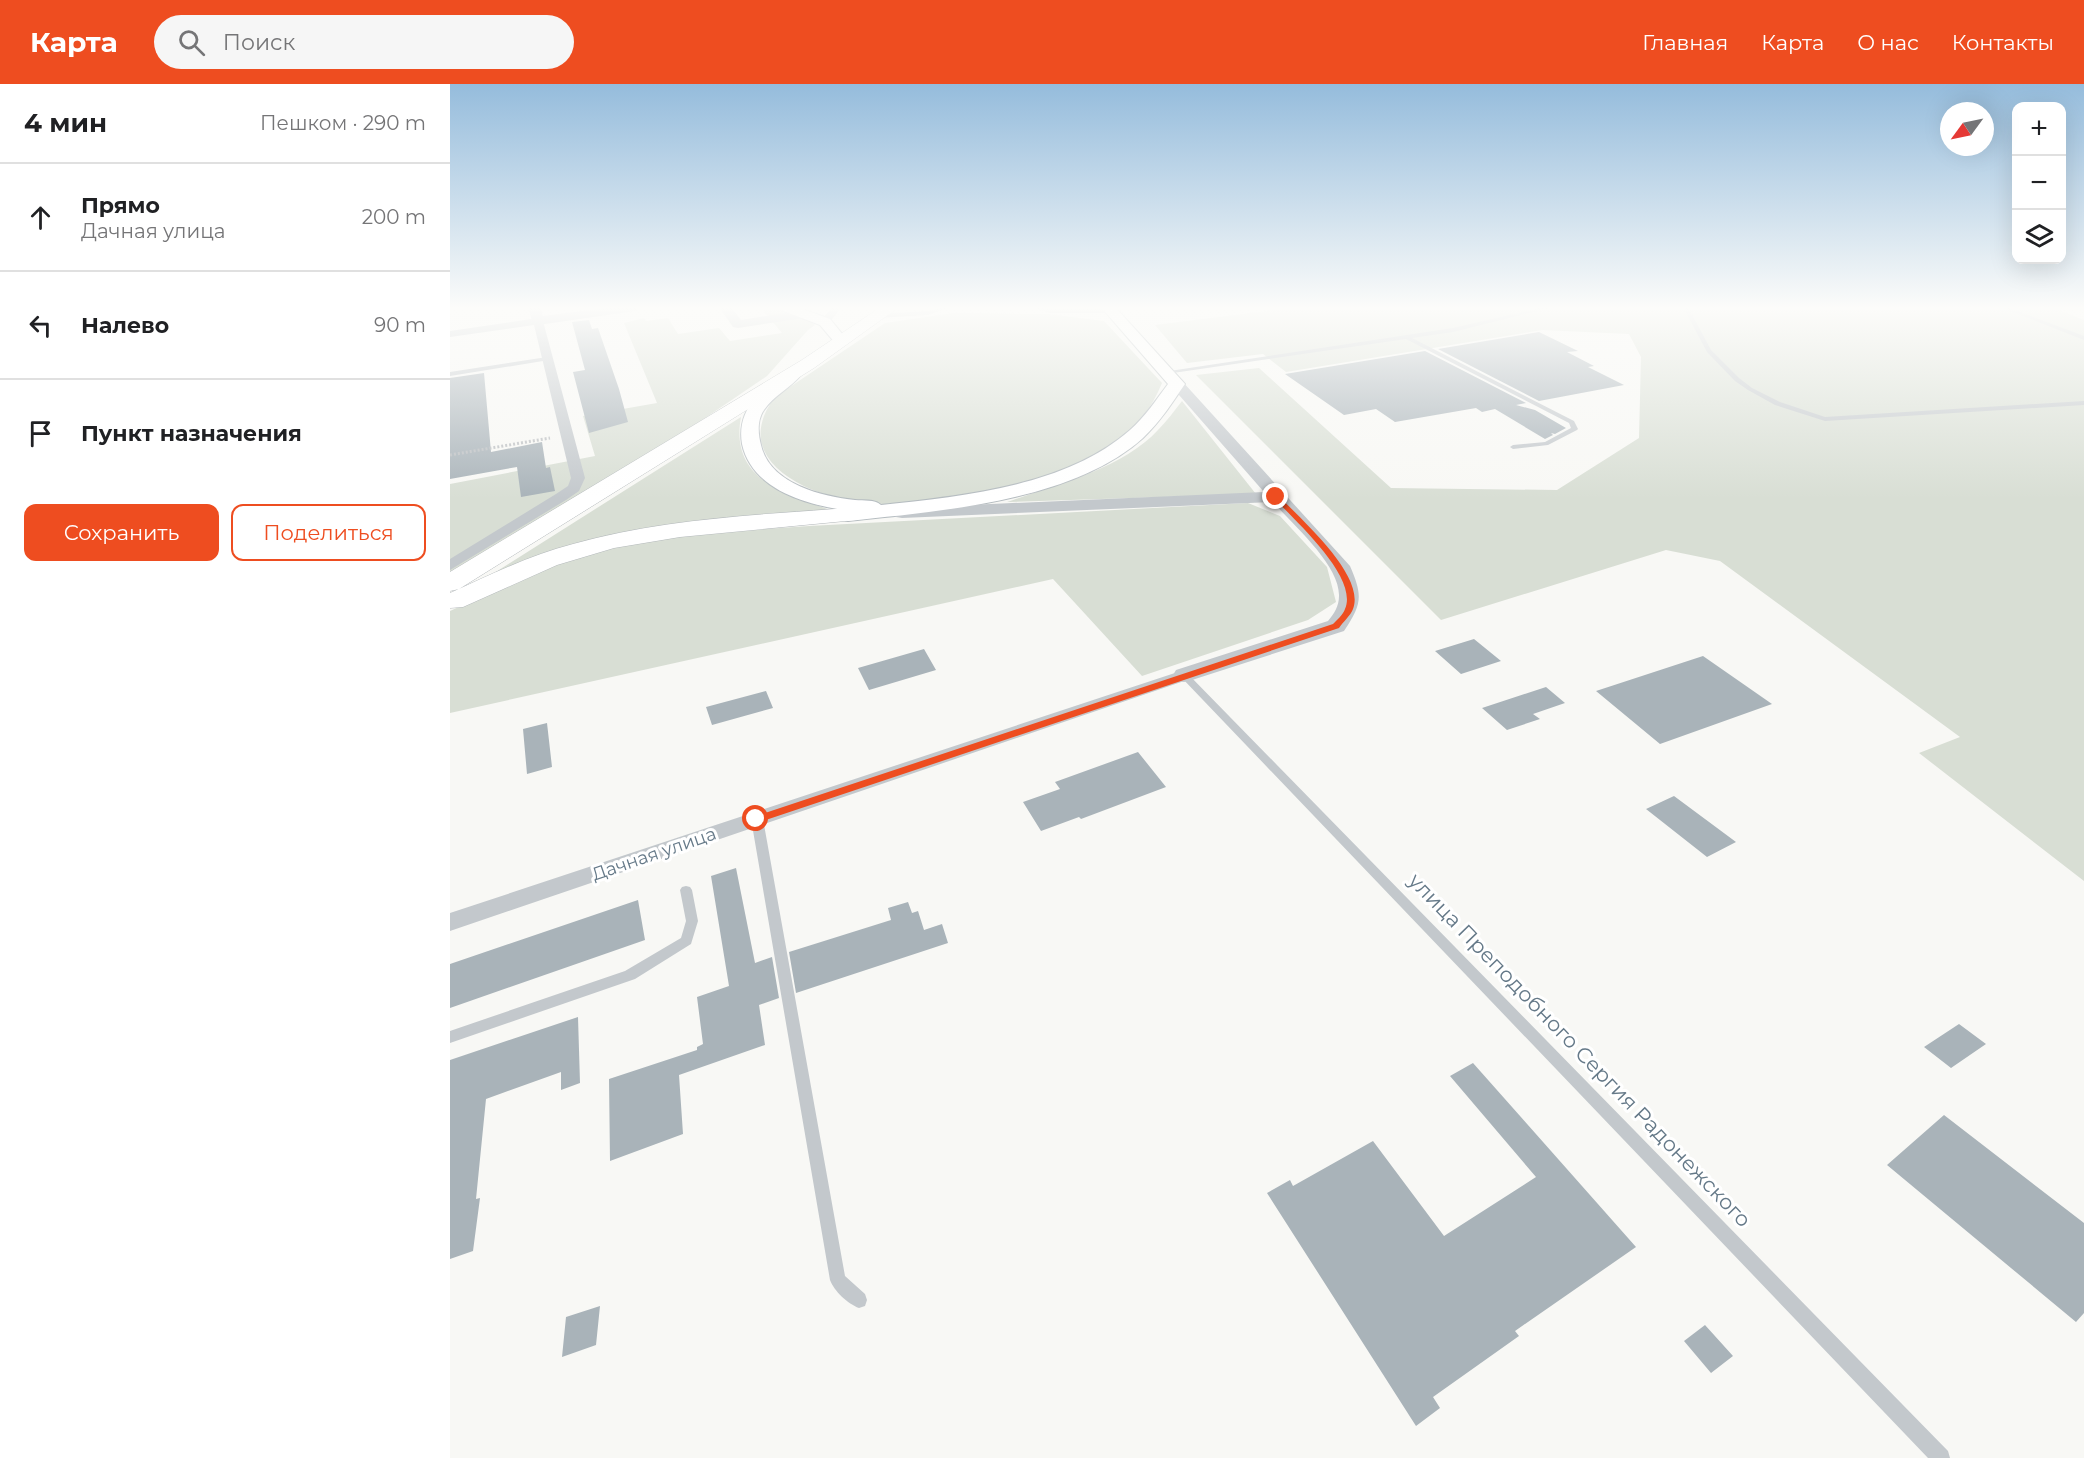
<!DOCTYPE html>
<html lang="ru">
<meta charset="utf-8">
<style>
:root{--surface:#fff;--page:#f6f6f6;--text:#202124;--muted:#757577;--line:#e0e0e0;--accent:#ee4d20}
body{margin:0;font-family:Montserrat,sans-serif;background:var(--page);color:var(--text)}
.controls{position:absolute;right:18px;top:18px;display:grid;overflow:hidden;border-radius:12px;box-shadow:0 6px 24px #0002}
.controls button{width:54px;height:54px;display:grid;place-items:center;padding:0;border:0;border-bottom:2px solid var(--line);background:var(--surface);color:var(--text);font:30px sans-serif}
.compass{position:absolute;left:1490px;top:18px;width:54px;height:54px;border-radius:50%;background:var(--surface);box-shadow:0 6px 24px #0002;rotate:237deg}
.stop{position:absolute;width:18px;height:18px;margin:-14px;border:4px solid #ee4d20;border-radius:50%;background:#fff}
.stop.end{background:#ee4d20;border-color:#fff;box-shadow:0 2px 6px #0008}
.list{margin:0;padding:0;list-style:none}
h2{display:flex;justify-content:space-between;align-items:center;height:78px;margin:0;padding:0 24px;font-size:26px}
h2 small{font-size:20px;font-weight:400;color:var(--muted)}
.list li{display:grid;grid-template-columns:39px 1fr auto;gap:18px;align-items:center;box-sizing:border-box;height:108px;padding:0 24px;border-top:2px solid var(--line)}
.list b{display:block;font-size:22px;white-space:nowrap}
.list p{margin:0;font-size:20px;white-space:nowrap;color:var(--muted)}
.list em{font-size:20px;font-style:normal;color:var(--muted)}
.actions{display:flex;gap:12px;padding:18px 24px}
.actions a{flex:1;padding:14px 0;border:2px solid var(--accent);border-radius:12px;text-align:center;font-size:21px;color:var(--accent)}
.actions .main{background:var(--accent);color:#fff}
.icon{flex:none;width:33px;height:33px;fill:none;stroke:currentColor;stroke-width:2;stroke-linecap:round;stroke-linejoin:round}
.map{position:relative;flex:none;width:1634px;height:1374px;overflow:hidden}
header{display:flex;align-items:center;gap:36px;box-sizing:border-box;height:84px;padding:0 30px;background:var(--accent);color:#fff}
header strong{font-size:28px}
nav{display:flex;gap:33px;margin-inline-start:auto;font-size:21px}
.search{width:420px;height:54px;background:var(--page);display:flex;align-items:center;gap:15px;box-sizing:border-box;padding:0 21px;border-radius:33px;color:var(--muted);font-size:22px}
main{display:flex}
aside{flex:1;background:var(--surface)}
.map>svg:first-child{display:block}
.green{fill:#d8ded4}
.building{fill:#a9b3b9}
.lines{fill:none;stroke-linecap:round;stroke-linejoin:round}
.secondary-casing{stroke:#b5bcc0;stroke-width:2}
.trunk-casing{stroke:#b4b9bc;stroke-width:1}
.path{stroke:#bdc0c3;stroke-width:3;stroke-dasharray:2 2;stroke-linecap:butt}
.service{fill:#c3c8cc;fill-rule:evenodd}
.minor{fill:#c3c8cc;fill-rule:evenodd}
.tertiary{fill:#c3c8cc;fill-rule:evenodd}
.secondary{fill:#fff;fill-rule:evenodd}
.trunk{fill:#fff;fill-rule:evenodd}
.route{fill:#ee4d20}
.labels{text-anchor:middle;dominant-baseline:central;stroke-width:6;stroke-linejoin:round;paint-order:stroke}
.street-label{font-size:18px;fill:#657988;stroke:#fff}
.near-street-label{font-size:21px;fill:#657988;stroke:#fff}
</style>
<header>
<strong>Карта</strong>
<div class="search"><svg class="icon" aria-label="search" viewBox="0 0 24 24"><circle cx="10" cy="10" r="6"/><path d="M15 15l6 6"/></svg>Поиск</div>
<nav><a>Главная</a><a>Карта</a><a>О нас</a><a>Контакты</a></nav>
</header>
<main>
<aside>
<h2>4 мин<small>Пешком · 290 m</small></h2>
<ul class="list">
<li><svg class="icon" aria-label="ahead" viewBox="0 0 24 24"><path d="M12 20V5M6 11l6-6 6 6"/></svg><div><b>Прямо</b><p>Дачная улица</p></div><em>200 m</em></li>
<li><svg class="icon" aria-label="left" viewBox="0 0 24 24"><path d="M17 20v-9H6M10 6l-5 5 5 5"/></svg><div><b>Налево</b></div><em>90 m</em></li>
<li><svg class="icon" aria-label="arrive" viewBox="0 0 24 24"><path d="M6 21V4h12l-3 4 3 4H6"/></svg><div><b>Пункт назначения</b></div></li>
</ul>
<div class="actions"><a class="main">Сохранить</a><a>Поделиться</a></div>
</aside>
<div class="map">
<svg width="1634" height="1374" viewBox="0 0 1634 1374">
<rect width="100%" height="100%" fill="#f8f8f5"/>
<path class="green" d="M310 223C330 223 350 228 365 241L358 246 317 292 220 358 0 488V400L145 372 133 332 207 319 174 239 194 234 196 237 218 234 228 250 269 244 280 257 332 249Z
M847 223H1601L1634 236V797L1469 669 1510 653 1270 477 1216 466 991 536 746 291 809 284 941 404 1107 406 1189 354 1191 273 1179 250 1092 246 836 288 813 270 737 279 705 241Z
M503 229 598 230 654 237 712 299C702 324 687 343 665 359 608 402 487 425 416 419 363 414 276 378 325 313L435 239Z
M732 317 806 410 557 418C605 401 672 385 708 346 717 337 724 327 732 317Z
M291 333C279 397 338 411 386 428L124 462 44 489Z
M798 419 830 432 877 483 886 518 858 536 692 592 603 495 0 629V527L87 487 160 462 241 450 359 442Z"/>
<path class="building" d="M139 236 142 245 148 244 169 305 178 338 139 349 123 288 135 286 122 238Z
M1089 248 1128 267 1117 268 1144 282 1138 283 1174 301 1089 317 988 265Z
M975 267 1076 319 1066 321 1085 326 1116 344 1105 350 1101 349 1103 351 1095 355 1045 325 1032 328 1026 324 945 338 926 325 894 331 835 290Z
M34 289 41 368 92 358 96 384 100 383 105 407 71 413 67 383 0 395V294Z
M1024 555 1051 577 1011 590 985 567Z
M474 565 486 586 419 606 408 584Z
M1253 572 1322 620 1210 660 1146 607Z
M1096 603 1115 619 1083 630 1090 635 1057 646 1032 624Z
M316 607 323 624 262 641 256 623Z
M97 639 102 683 77 690 73 645Z
M688 668 716 703 631 735 629 733 591 747 573 718 610 705 605 698Z
M1224 712 1286 758 1257 773 1196 725Z
M286 784 305 879 322 873 329 914 309 921 315 961 229 991 233 1050 160 1077 159 995 247 966V963L253 960 247 913 279 902 261 792Z
M188 816 195 856 0 924V880Z
M458 818 462 829 468 827 474 846 492 840 498 859 346 909 339 868 441 836 438 824Z
M128 933 130 999 111 1006V988L36 1015 26 1115 30 1114 23 1167 0 1175V976Z
M1509 940 1536 960 1501 984 1474 963Z
M1023 979 1186 1163 1065 1247 1069 1252 983 1313 990 1324 966 1342 817 1109 840 1096 843 1102 923 1057 994 1152 1086 1093 1000 992Z
M1494 1031 1634 1139V1229L1626 1238 1437 1081Z
M150 1222 146 1261 112 1273 116 1233Z
M1255 1241 1283 1272 1261 1289 1234 1257Z"/>
<g class="lines">
<g class="secondary-casing">
<path id="secondary" d="M329 223H347L380 235 398 257 391 261 386 260 370 241 331 226Z
M651 223H665L735 300C722 319 710 338 693 354 622 418 489 427 398 437L391 435 388 431 394 426C354 420 302 405 292 360 289 342 294 327 306 313 316 303 329 290 343 286L351 291C341 304 324 311 314 326 307 336 308 350 311 361 320 400 371 412 405 416 414 417 424 415 431 421 512 412 615 403 680 346 695 333 706 316 718 300Z"/>
</g>
<g class="trunk-casing">
<path id="trunk" d="M431 223H449L364 284 9 505 0 507V488L352 276Z
M398 424 406 426 410 431 406 436 230 453 164 464 107 481 13 523 0 524V509C40 491 80 471 123 460 212 435 306 431 398 424Z"/>
</g>
<path class="path" d="M0 371 100 354"/>
<path class="service" d="M493 223H500L478 231 426 234 423 232 426 230 478 227Z
M581 223H588L599 225H663L666 227 663 229H599Z
M1095 223H1103L1003 248 962 254 1124 337 1128 345 1127 346 1098 361 1063 365 1060 363 1063 361 1095 358 1121 344 1119 339 956 255 716 290 713 288 1003 244Z
M1233 223H1238L1261 266 1289 294 1302 304 1330 318 1375 333 1634 317V321L1375 337 1325 321 1298 306 1285 297 1257 268Z
M1550 223H1557L1634 252V256Z
M97 273 100 275 99 276 0 292V288Z
M734 588 737 589 1498 1367 1500 1374H1478L731 593 729 591 731 589Z
M307 731 313 735 395 1192 415 1210 417 1216 415 1222 409 1224C398 1220 384 1207 380 1196L301 735Z
M236 802 240 803 242 806 248 837 241 860 185 895 0 959V947L175 887 231 854 236 837 230 806 232 803Z"/>
<path class="minor" d="M382 223H392L378 240H372L370 238Z
M88 234 93 237 135 394 129 407 116 416 0 486V475L106 410 118 402 121 394 84 241 0 253V247Z
M734 586 740 587 743 591 740 595 0 847V829Z"/>
<path class="tertiary" d="M78 223H90L93 232 162 223H191L185 227 88 241 82 237Z
M269 223H281L291 236 354 226 360 230 354 234 288 244 283 243Z
M727 296 732 297 900 482C913 512 912 520 894 547L742 596 734 598 726 596 723 591 726 586 878 537C884 530 889 522 889 512 890 481 843 441 823 418L452 434 446 433 443 429 446 425 452 424 814 408 722 303 720 300 722 297Z"/>
<use href="#secondary" class="secondary"/>
<use href="#trunk" class="trunk"/>
</g>
<linearGradient id="sky" x2="0" y2="1"><stop stop-color="#95bcdc"/><stop offset="0.54" stop-color="#fcfcfa"/><stop offset="1" stop-color="#fcfcfa" stop-opacity="0"/></linearGradient>
<rect width="1634" height="415" fill="url(#sky)"/>
<path class="route" d="M824 411H828C850 435 916 491 903 525 901 531 893 538 889 544L310 738H303V733L883 540C887 536 893 531 895 525 909 493 844 436 824 414Z"/>
<g class="labels">
<g class="street-label">
<text transform="translate(204 770) rotate(-19)">Дачная улица</text>
</g>
<g class="near-street-label">
<text transform="translate(1130 966) rotate(46)">улица Преподобного Сергия Радонежского</text>
</g>
</g>
</svg>
<div class="controls">
<button>+</button>
<button>−</button>
<button><svg class="icon" aria-label="layers" viewBox="0 0 24 24"><path d="M12 4l9 5-9 5-9-5zM3 14l9 5 9-5"/></svg></button>
</div>
<svg class="compass" viewBox="-18 -18 36 36"><path d="M0-13l5 13h-10z" fill="#e53935"/><path d="M0 13l5-13h-10z" fill="#757577"/></svg>
<div class="stop" style="left:306px;top:735px"></div>
<div class="stop end" style="left:826px;top:413px"></div>
</div>
</main>
